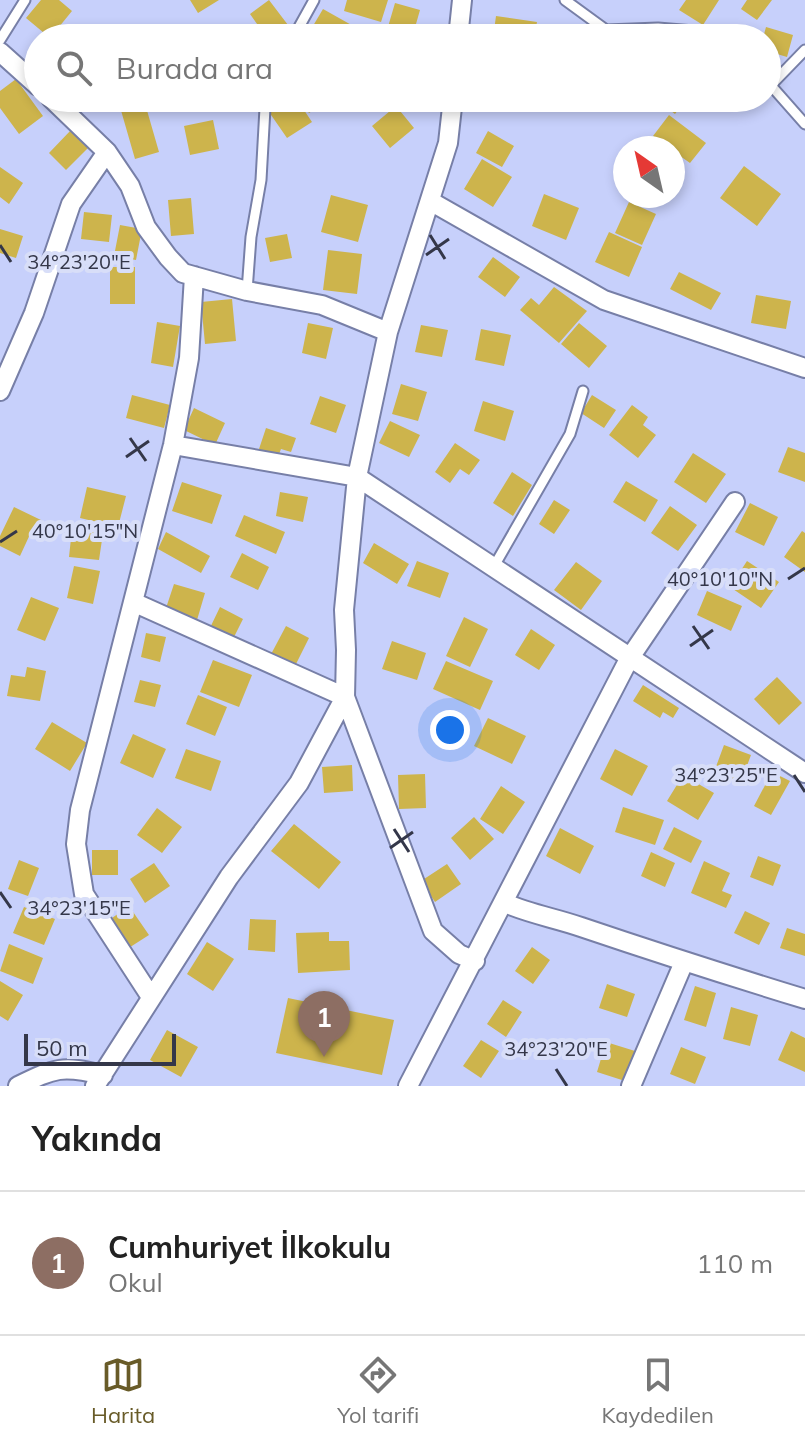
<!DOCTYPE html>
<html lang="tr">
<meta charset="utf-8">
<style>
:root{--surface:#fff;--page:#f6f6f6;--text:#222;--muted:#767676;--line:#e0e0e0;--accent:#685b28}
body{margin:0;font-family:Mulish,sans-serif;background:var(--page);color:var(--text)}
.compass{position:absolute;left:613px;top:136px;width:72px;height:72px;border-radius:50%;background:var(--surface);box-shadow:0 4px 12px #0003;rotate:326deg}
.scale{position:absolute;left:24px;bottom:20px;width:152px;box-sizing:border-box;padding-left:8px;border:4px solid #343749;border-top:0;font-size:22px;line-height:28px;white-space:nowrap;color:#343749;-webkit-text-stroke:6px #d8def8;paint-order:stroke}
.you{position:absolute;left:450px;top:730px;width:28px;height:28px;margin:-20px;border:6px solid #fff;border-radius:50%;background:#1a73e8;box-shadow:0 0 0 12px #1a73e833}
.badge{display:grid;place-items:center;width:52px;height:52px;border-radius:50%;background:var(--accent);color:#fff;font-size:26px;font-weight:700}
.pin{position:absolute;translate:-50% -66px;filter:drop-shadow(0 2px 4px #0008)}
.pin::after{content:'';position:absolute;top:42px;width:28px;height:24px;background:inherit;clip-path:polygon(0 0,100% 0,50% 100%)}
.list{margin:0;padding:0;list-style:none}
h2{display:flex;justify-content:space-between;align-items:center;height:104px;margin:0;padding:0 32px;font-size:34px}
h2 small{font-size:26px;font-weight:400;color:var(--muted)}
.list li{display:grid;grid-template-columns:52px 1fr auto;gap:24px;align-items:center;box-sizing:border-box;height:144px;padding:0 32px;border-top:2px solid var(--line)}
.list b{display:block;font-size:30px;white-space:nowrap}
.list p{margin:0;font-size:26px;white-space:nowrap;color:var(--muted)}
.list em{font-size:26px;font-style:normal;color:var(--muted)}
.icon{flex:none;width:44px;height:44px;fill:none;stroke:currentColor;stroke-width:2;stroke-linecap:round;stroke-linejoin:round}
.map{position:relative;flex:none;width:805px;height:1086px;overflow:hidden}
.search{position:absolute;background:var(--surface);box-shadow:0 4px 12px #0003;left:24px;right:24px;top:24px;height:88px;display:flex;align-items:center;gap:20px;box-sizing:border-box;padding:0 28px;border-radius:44px;color:var(--muted);font-size:30px}
.sheet{height:248px;background:var(--surface)}
nav{display:flex;justify-content:space-around;align-items:center;box-sizing:border-box;height:112px;border-top:2px solid var(--line);background:var(--surface);font-size:22px;color:var(--muted)}
nav a{display:grid;justify-items:center;gap:4px}
nav .on{color:var(--accent)}
.map>svg:first-child{display:block}
.building{fill:#cdb44c}
.lines{fill:none;stroke-linecap:round;stroke-linejoin:round}
.lane-casing{stroke:#777fa7;stroke-width:13}
.street-casing{stroke:#777fa7;stroke-width:22}
.lane{stroke:#fff;stroke-width:9}
.street{stroke:#fff;stroke-width:18}
.ticks{fill:none;stroke:#343749;stroke-width:3}
.ticks-label{font-size:20px;text-anchor:middle;fill:#343749;stroke:#d8def8;stroke-width:8;stroke-linejoin:round;paint-order:stroke}
</style>
<div class="map">
<svg width="805" height="1086" viewBox="0 0 805 1086">
<rect width="100%" height="100%" fill="#c7d0fb"/>
<path class="building" d="M41 0H59L72 11 50 38 26 18Z
M190 0H219L198 13Z
M269 0 288 25 267 38 250 14Z
M347 0H388L381 22 344 11Z
M686 0H719L703 25 679 10Z
M747 0H772L757 20 741 9Z
M395 3 420 10 412 38 385 37Z
M323 9 355 27 349 38H322L310 31Z
M496 16 537 22 534 38H493Z
M766 27 793 35 787 57 767 51V38H763Z
M16 79 43 116 19 134 0 108V91Z
M290 98H296L312 122 287 138 269 112Z
M299 98H355L335 111 328 101 309 113Z
M654 98H687L675 114Z
M144 100 159 152 135 159 120 107Z
M396 106 414 128 390 148 372 126Z
M669 115 706 143 690 163 673 151V148L653 136Z
M213 120 219 149 190 155 184 126Z
M71 130 89 147 66 170 49 153Z
M488 131 514 146 502 167 476 153Z
M482 159 512 177 493 207 464 189Z
M744 166 781 194 757 226 720 198Z
M0 167 23 183 9 204 0 197Z
M544 194 579 208 566 240 532 226Z
M331 195 368 205 358 242 321 232Z
M191 198 194 234 171 236 168 200Z
M629 202 656 214 642 245 615 233Z
M84 212 112 215 109 242 81 239Z
M120 225 142 229 136 260 114 256Z
M0 229 23 236 16 258 0 253Z
M609 232 642 247 629 277 595 262Z
M287 234 292 258 270 262 265 238Z
M328 250 362 254 357 294 323 290Z
M493 257 520 277 505 297 478 277Z
M110 267H135V304H110Z
M679 272 721 293 711 310 670 289Z
M554 287 587 311 559 343 520 310 531 298 539 305Z
M756 295 791 301 786 329 751 323Z
M232 299 236 341 205 344 201 302Z
M157 322 180 326 173 367 151 363Z
M308 323 333 328 326 359 302 353Z
M579 323 607 346 589 368 561 344Z
M421 325 448 330 442 357 415 352Z
M481 329 511 335 504 366 475 360Z
M401 384 427 392 418 421 392 414Z
M132 395 170 405 164 428 126 418Z
M592 395 616 410 604 428 581 413Z
M320 396 346 405 336 433 310 424Z
M483 401 514 411 505 441 474 431Z
M632 405 648 417 643 425 656 435 638 458 609 435Z
M194 408 225 423 215 445 184 430Z
M390 421 420 435 409 457 379 443Z
M266 428 296 438 291 452 281 449 277 459 258 452Z
M455 443 480 460 469 475 460 469 450 483 435 472Z
M788 447 805 453V482L778 472Z
M693 453 726 474 706 503 674 482Z
M512 472 532 485 513 516 493 503Z
M626 481 658 500 645 522 613 502Z
M182 482 222 495 212 524 172 511Z
M87 487 126 496 118 527 80 518Z
M280 492 308 497 303 522 276 516Z
M554 500 570 510 554 534 539 524Z
M750 503 778 517 764 546 735 532Z
M670 506 697 525 678 551 651 533Z
M14 507 43 521 37 533 32 530 20 556 0 546V536Z
M244 515 285 532 276 554 235 536Z
M72 529 103 533 99 560 69 557Z
M802 531 805 533V572L784 557Z
M166 532 210 556 201 573 158 549Z
M374 543 409 564 397 584 363 563Z
M242 553 269 567 258 590 230 577Z
M417 561 449 573 440 598 407 586Z
M747 561 779 582 761 608 730 587Z
M576 562 602 581 581 610 554 590Z
M74 566 100 571 93 604 67 598Z
M174 584 205 593 197 620 165 611Z
M707 591 742 606 731 631 697 615Z
M31 597 59 608 45 641 17 630Z
M220 607 243 619 231 643 208 632Z
M464 617 488 629 470 667 446 656Z
M286 626 309 638 293 670 269 658Z
M531 629 555 645 539 670 515 655Z
M146 633 166 637 160 662 141 657Z
M392 641 426 653 417 680 382 669Z
M213 660 252 675 239 707 200 692Z
M446 661 493 681 480 710 433 689Z
M27 667 46 671 40 701 7 696 11 675 25 677Z
M777 677 802 703 779 725 754 699Z
M140 680 161 685 155 707 134 702Z
M643 685 679 708 673 718 663 712 660 718 633 701Z
M198 695 227 707 215 736 186 724Z
M488 718 526 736 512 764 474 746Z
M52 722 87 743 70 771 35 749Z
M133 734 166 749 153 778 120 763Z
M724 745 751 755 741 782 714 772Z
M186 749 221 761 211 791 175 778Z
M615 749 648 766 632 796 600 779Z
M352 765 353 791 324 793 322 767Z
M772 772 790 781 771 815 754 806Z
M425 774 426 808 399 809 398 775Z
M683 775 714 793 698 820 667 801Z
M501 786 525 802 503 834 480 819Z
M623 807 664 820 655 845 615 832Z
M157 808 182 827 162 853 137 835Z
M474 817 494 839 470 860 451 838Z
M294 824 341 862 319 889 271 851Z
M674 827 702 841 691 863 663 849Z
M560 828 594 846 580 874 546 856Z
M92 850H118V875H92Z
M651 852 675 863 665 887 641 876Z
M758 856 781 865 773 886 750 877Z
M19 860 39 868 28 896 8 889Z
M704 861 730 873 722 891 732 895 726 908 691 893Z
M154 863 170 886 145 903 130 879Z
M447 864 461 884 435 902 421 881Z
M129 906 149 935 124 951 105 923Z
M24 907 55 919 44 945 13 933Z
M745 911 770 923 759 945 734 933Z
M250 919 276 920 275 952 248 950Z
M787 928 805 934V956L780 948Z
M329 932V941H349L350 970 298 973 296 933Z
M207 942 234 959 213 991 187 974Z
M9 944 43 958 33 984 0 971Z
M532 947 550 960 533 984 515 971Z
M0 981 23 995 8 1021 0 1016Z
M607 984 635 994 627 1017 599 1008Z
M695 986 716 993 706 1027 684 1020Z
M288 998 394 1020 382 1075 276 1053Z
M503 1000 522 1012 506 1037 487 1024Z
M731 1007 758 1015 750 1046 723 1039Z
M167 1030 198 1047 181 1077 150 1060Z
M791 1031 805 1038V1072L778 1060Z
M481 1040 499 1051 481 1078 463 1066Z
M606 1042 635 1051 625 1081 597 1072Z
M681 1047 706 1057 695 1084 670 1074Z"/>
<g class="lines">
<g class="lane-casing">
<path id="lane" d="M565 0 606 30 658 28 694 31 706 38
M293 38 314 0
M0 40 25 0
M767 81 805 124
M772 84 805 50
M247 291 251 237 261 180 265 108 268 98
M493 568 570 434 583 391"/>
</g>
<g class="street-casing">
<path id="street" d="M458 38 462 0
M0 52 38 86
M51 98 107 152 130 186 146 227 168 257 183 273 247 291 322 305 388 332
M430 201 604 300 805 368
M0 391 34 313 71 204 107 152
M173 445 357 477 805 773
M133 602 345 697 433 931 459 954 475 961
M505 903C530 914 555 918 581 927 655 952 730 976 805 999
M151 997 84 894 76 844 80 810 173 445 189 358 194 276
M18 1086C55 1068 62 1065 103 1075
M95 1086 229 877 299 783 345 697 346 650 344 610 357 477 388 332 448 143 453 98
M408 1086 629 659 735 502
M631 1086 684 962"/>
</g>
<use href="#lane" class="lane"/>
<use href="#street" class="street"/>
</g>
<path class="ticks" d="M430 235 445 259M0 245 11 262M426 255 449 239M130 438 146 461M126 457 149 441M0 542 17 531M788 579 805 568M693 626 709 649M690 646 713 630M794 775 805 792M394 829 409 852M390 848 413 832M0 892 11 908M556 1069 567 1086"/>
<g class="ticks-label">
<text x="79" y="269">34°23'20"E</text>
<text x="85" y="538">40°10'15"N</text>
<text x="720" y="586">40°10'10"N</text>
<text x="726" y="782">34°23'25"E</text>
<text x="79" y="915">34°23'15"E</text>
<text x="556" y="1056">34°23'20"E</text>
</g>
</svg>
<svg class="compass" viewBox="-18 -18 36 36"><path d="M0-13l5 13h-10z" fill="#e53935"/><path d="M0 13l5-13h-10z" fill="#767676"/></svg>
<div class="scale">50 m</div>
<div class="you"></div>
<div class="pin badge" style="left:324px;top:1057px;background:#8d6e63">1</div>
<div class="search"><svg class="icon" aria-label="search" viewBox="0 0 24 24"><circle cx="10" cy="10" r="6"/><path d="M15 15l6 6"/></svg>Burada ara</div>
</div>
<section class="sheet">
<h2>Yakında<small></small></h2>
<ul class="list">
<li><span class="badge" style="background:#8d6e63">1</span><div><b>Cumhuriyet İlkokulu</b><p>Okul</p></div><em>110 m</em></li>
</ul>
</section>
<nav>
<a class="on"><svg class="icon" aria-label="map" viewBox="0 0 24 24"><path d="M3 6l6-2 6 2 6-2v14l-6 2-6-2-6 2zM9 4v14M15 6v14"/></svg>Harita</a>
<a><svg class="icon" aria-label="directions" viewBox="0 0 24 24"><path d="M12 3l9 9-9 9-9-9zM9 14v-3h6M13 9l2 2-2 2"/></svg>Yol tarifi</a>
<a><svg class="icon" aria-label="saved" viewBox="0 0 24 24"><path d="M7 4h10v16l-5-4-5 4z"/></svg>Kaydedilen</a>
</nav>
